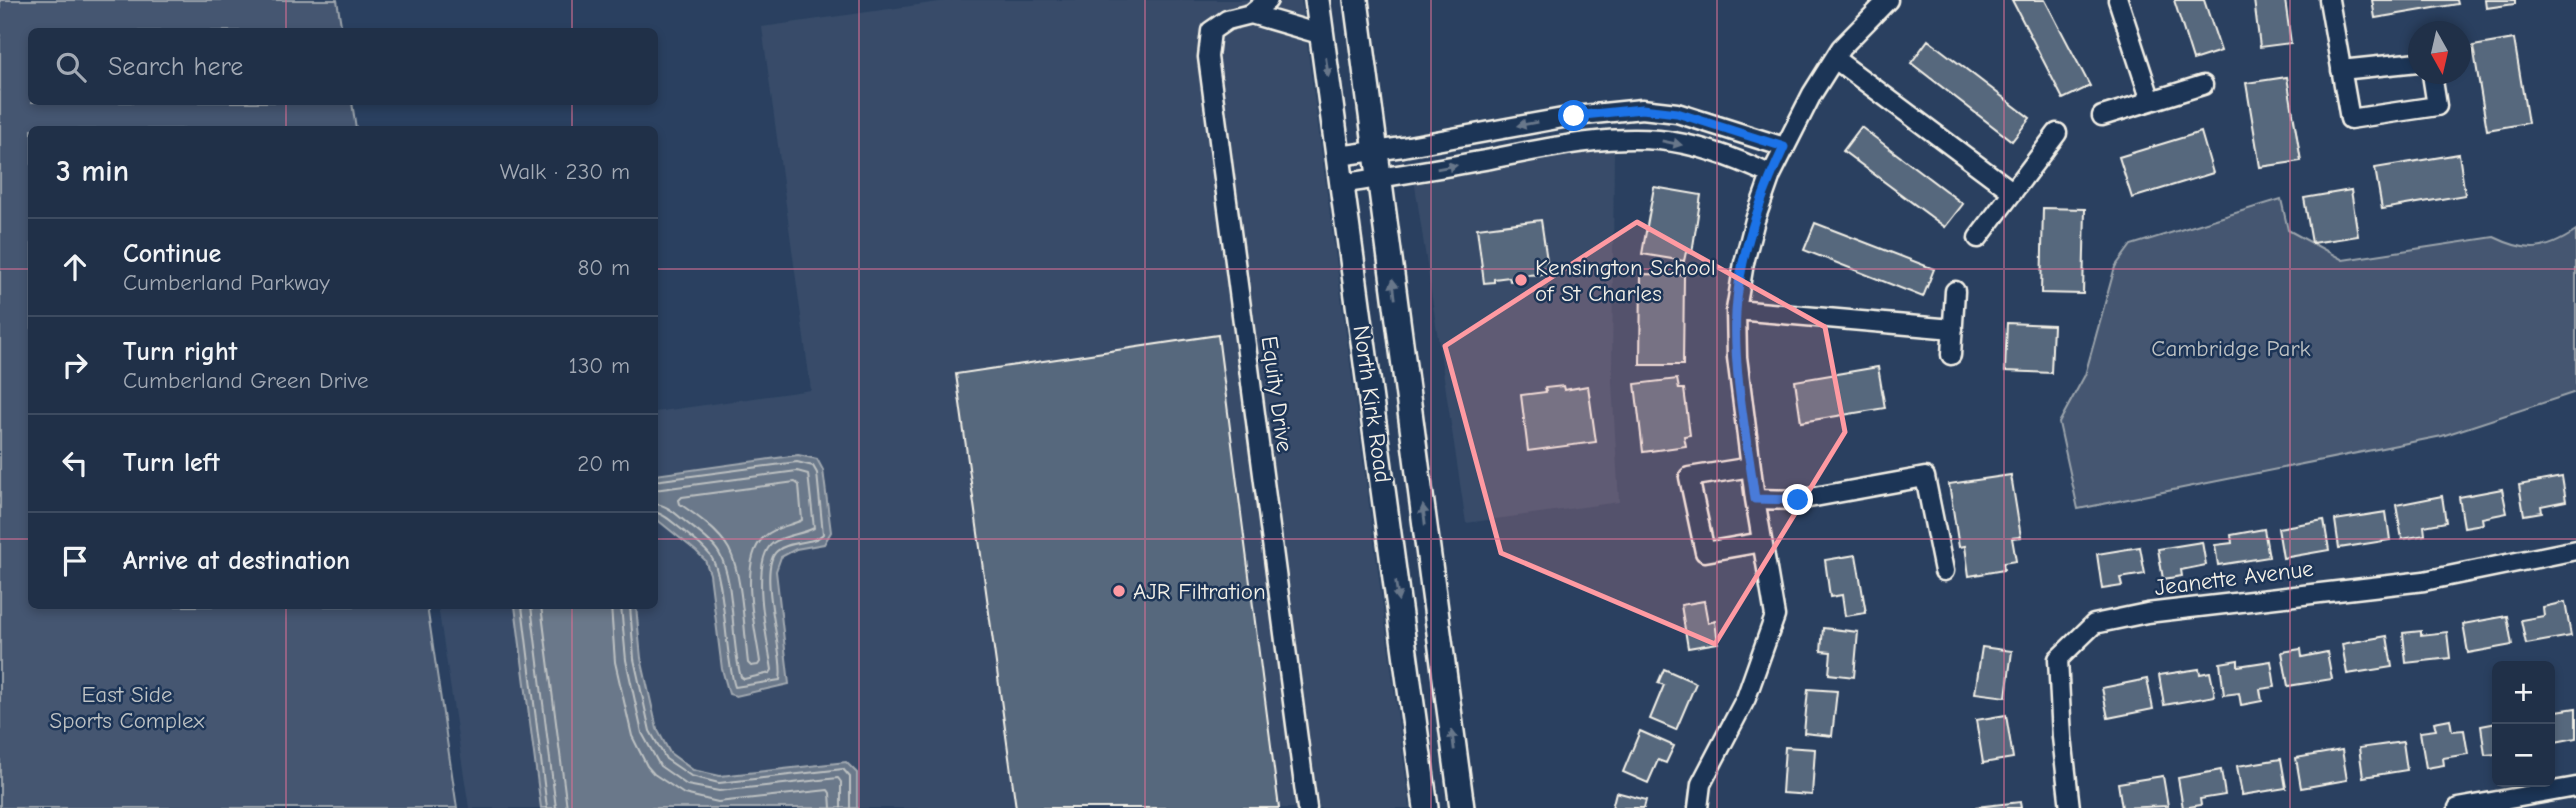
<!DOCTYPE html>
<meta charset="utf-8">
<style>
:root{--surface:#203048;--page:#28384f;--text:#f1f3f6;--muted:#a2a9b4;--line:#3d4b60}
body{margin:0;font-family:"Comic Neue",sans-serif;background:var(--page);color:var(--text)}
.controls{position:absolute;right:21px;bottom:21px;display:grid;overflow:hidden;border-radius:10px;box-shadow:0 4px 10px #0003}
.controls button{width:63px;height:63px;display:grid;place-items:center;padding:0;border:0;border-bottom:2px solid var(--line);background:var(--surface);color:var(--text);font:35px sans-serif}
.compass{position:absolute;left:2408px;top:21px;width:63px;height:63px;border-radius:50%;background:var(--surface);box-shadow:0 4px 10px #0003;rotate:172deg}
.stop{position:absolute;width:21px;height:21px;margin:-16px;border:5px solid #1a73e8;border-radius:50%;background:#fff}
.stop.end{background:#1a73e8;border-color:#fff;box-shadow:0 2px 7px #0008}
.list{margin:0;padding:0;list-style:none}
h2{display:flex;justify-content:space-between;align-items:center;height:91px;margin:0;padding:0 28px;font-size:30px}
h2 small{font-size:23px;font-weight:400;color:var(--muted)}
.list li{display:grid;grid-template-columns:46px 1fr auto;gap:21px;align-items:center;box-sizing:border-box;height:98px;padding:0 28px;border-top:2px solid var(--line)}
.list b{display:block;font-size:26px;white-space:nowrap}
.list p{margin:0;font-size:23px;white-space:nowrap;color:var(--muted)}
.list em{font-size:23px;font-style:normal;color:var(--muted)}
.icon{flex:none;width:38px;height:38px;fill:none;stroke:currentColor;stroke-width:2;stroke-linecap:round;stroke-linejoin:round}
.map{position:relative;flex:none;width:2576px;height:808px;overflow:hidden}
.search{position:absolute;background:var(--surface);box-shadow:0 4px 10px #0003;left:28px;top:28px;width:630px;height:77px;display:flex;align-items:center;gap:18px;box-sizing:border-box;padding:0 24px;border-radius:10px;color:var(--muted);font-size:26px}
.panel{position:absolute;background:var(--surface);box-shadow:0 4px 10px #0003;left:28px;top:126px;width:630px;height:483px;border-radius:10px}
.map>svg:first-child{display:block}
.built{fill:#374c69}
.green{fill:#445771;stroke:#9ca4ac;stroke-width:2}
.water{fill:#6a788a;stroke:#a1a8b0;stroke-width:2}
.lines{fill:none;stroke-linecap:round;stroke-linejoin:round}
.shore{stroke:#bdc1c2;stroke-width:2}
.building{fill:#56677d;stroke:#f4f1e8;stroke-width:2}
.minor-casing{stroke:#f4f1e8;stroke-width:23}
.major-casing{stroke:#f4f1e8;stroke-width:28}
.minor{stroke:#1d3557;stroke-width:18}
.major{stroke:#1d3557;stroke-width:23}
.oneway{fill:#68778a}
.route{stroke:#1a73e8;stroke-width:9}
.marked{fill:#ff9aa2;fill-opacity:0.2;stroke:#ff9aa2;stroke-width:5;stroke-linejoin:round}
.grid{fill:none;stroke:#d66f93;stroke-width:2;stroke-opacity:0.55}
.poi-dot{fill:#ff9aa2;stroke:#1d3557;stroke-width:2.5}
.labels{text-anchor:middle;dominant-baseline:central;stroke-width:5;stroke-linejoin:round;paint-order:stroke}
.poi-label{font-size:23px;fill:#f4f1e8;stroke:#1d3557;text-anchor:start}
.park-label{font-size:23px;fill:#bfc3c4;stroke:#1d3557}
.street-label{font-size:23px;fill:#f4f1e8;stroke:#1d3557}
</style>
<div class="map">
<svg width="2576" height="808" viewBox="0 0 2576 808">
<rect width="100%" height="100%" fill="#2a4060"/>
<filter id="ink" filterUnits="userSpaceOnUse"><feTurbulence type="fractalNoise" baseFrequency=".0143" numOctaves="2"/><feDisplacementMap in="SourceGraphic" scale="14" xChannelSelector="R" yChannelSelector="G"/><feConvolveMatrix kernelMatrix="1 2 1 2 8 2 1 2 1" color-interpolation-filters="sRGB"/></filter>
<g filter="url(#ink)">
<path class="built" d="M953 0H1301L1410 808H469L438 606H654L655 412 811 390 762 27Z
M1614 147 1612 382 1619 502 1466 523 1414 179 1558 152Z"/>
<path class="green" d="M0 0H337L342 31 32 32V102H352L356 129 32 130V606H427L457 808H0Z
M2281 199 2288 230 2343 260 2494 237C2527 253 2544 252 2576 231V392L2442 436 2078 509 2059 423 2085 375 2115 267 2131 245Z"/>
<path class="water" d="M798 455 817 459 823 470 831 532 824 544 796 549 781 557 776 571 789 684 736 696 729 694 722 669 710 574 705 560 696 551 655 518V475Z
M515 606H636L641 658 657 729 670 753 693 770 720 776 846 762 857 773V808H541Z"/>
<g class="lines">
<path class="shore" d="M654 481 797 462 813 466 817 473 823 534C813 545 790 540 777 551 756 569 785 653 780 680L735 687C724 655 726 576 710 555 702 545 691 537 681 529 673 523 665 514 654 512
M795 482 799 485 802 520C790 526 774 527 763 538 738 562 756 631 760 662L758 665 751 666 748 663C744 632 743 576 729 549 719 531 696 515 680 504L679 500 682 497Z
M654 490 797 471 808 474 814 528C801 535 786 534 773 543 749 560 768 643 772 670L770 673 744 679 741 677C730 642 736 582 719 553 712 541 698 532 687 523 677 515 667 504 654 504
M522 606 547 808
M531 606 556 808
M541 606 567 808
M611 606 615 662 632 736 647 766 654 774 684 794 718 802 828 790 830 793 831 808
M621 606 626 660 642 733 660 766 687 785 719 791 838 778 841 782V808
M630 606 634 659 650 731 666 759 691 776 719 783 843 769 850 777V808"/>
</g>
<path class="building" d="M2012 0H2045L2090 86 2063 99Z
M2174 0H2204L2221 51 2193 60Z
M2254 0H2285L2291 43 2260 47Z
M2372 0H2457L2458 4 2375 18Z
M2485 0H2515V4L2486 8Z
M2514 39 2528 123 2487 130 2473 46Z
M1928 40 2030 118 2012 141 1911 63Z
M2287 77 2301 161 2260 167 2246 83Z
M1861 127 1963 204 1945 227 1843 151Z
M2201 132 2213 173 2132 198 2119 157Z
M2459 154 2465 195 2382 209 2375 168Z
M1654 187 1701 195 1692 253 1686 252 1684 261 1642 254Z
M2351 190 2358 236 2312 243 2304 198Z
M2043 208 2085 209 2083 294 2041 293Z
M1541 220 1549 274 1524 275V279L1510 281 1509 277 1494 279V282L1484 283 1477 228Z
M1815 223 1934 269 1923 297 1804 250Z
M1641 274 1684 275 1683 365H1640Z
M2007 323 2053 325 2051 373 2005 371Z
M1218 335 1279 808H1016L956 374Z
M1878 367 1885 408 1801 422 1795 381Z
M1677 379 1679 389H1684L1690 435 1684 436 1686 446 1643 452 1635 384Z
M1563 386 1564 390 1588 386 1596 442 1528 451 1521 395 1546 392 1545 388Z
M2011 475 2021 537 2012 538 2016 561 2003 563 2004 570 1969 576 1965 546 1959 547 1949 484Z
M2562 477 2566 501 2541 506 2542 512 2524 515 2519 485Z
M2502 489 2507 513 2482 518 2483 524 2464 527 2459 497Z
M2442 496 2446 522 2424 526 2425 535 2402 539 2396 505Z
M2386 512 2390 540 2339 548 2335 520Z
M2324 520 2329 550 2283 558 2278 528Z
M2264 529 2269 557 2218 565 2215 545 2232 543 2231 535Z
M2202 542 2206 565 2181 570 2182 576 2163 579 2158 549Z
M2140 547 2145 574 2120 578 2122 586 2102 589 2097 554Z
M1856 555 1866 613 1845 616 1842 595 1830 597 1825 560Z
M1704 601 1708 623 1715 621 1718 643 1688 648 1681 605Z
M2565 602 2571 636 2526 644 2521 620 2544 616 2543 607Z
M2507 616 2512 645 2468 653 2463 624Z
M1823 628 1858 632 1854 677 1829 674 1831 652 1821 651Z
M2421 631V635L2447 632 2450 658 2406 663 2403 633Z
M2387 636 2392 667 2347 674 2342 644Z
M1982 647 2012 651 2006 697 1975 693Z
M2301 649 2302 657 2327 652 2332 679 2288 686 2282 652Z
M2238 660V666L2271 661 2275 687 2260 689 2262 701 2241 705 2239 693 2224 695 2220 663Z
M1664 669 1696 683 1676 730 1650 719 1664 685 1658 683Z
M2199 669 2200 674 2210 672 2215 696 2164 705 2159 675Z
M2147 679 2153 709 2108 718 2102 688Z
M1808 689 1837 691 1832 736 1804 733Z
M2576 708V738L2550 743V712Z
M2006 715 2013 758 1983 763 1976 720Z
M2450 719 2452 731 2464 730 2468 754 2443 758 2444 765 2426 768 2420 732 2436 730 2434 722Z
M2497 723V754L2485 755 2481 726Z
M1640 731 1674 746 1666 763 1658 760 1648 783 1623 772Z
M2403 742 2407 770 2363 777 2359 748Z
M1785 747 1815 749 1812 795 1782 793Z
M2342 750 2347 780 2301 788 2296 758Z
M2281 759 2286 788 2242 795 2237 766Z
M2221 770 2225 795 2200 799 2201 805 2183 808 2178 778Z
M2163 776 2168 806 2122 808 2118 783Z
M1616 792 1646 800 1644 808H1612Z
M2020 802 2021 808H1976V807Z"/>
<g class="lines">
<g class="minor-casing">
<path id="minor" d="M1268 0 1251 14 1227 20 1211 31 1208 57 1307 808
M2118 0 2151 101
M2329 0 2350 119 2437 106 2432 74
M1251 14 1323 35
M1835 59 2013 192
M2341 70 2418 62
M2102 116 2203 85
M1339 156 1403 147 1574 116 1642 109 1677 113 1784 147
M1342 184C1390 176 1437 169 1485 160 1543 149 1600 135 1659 140 1698 144 1736 158 1771 175
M1978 238 2057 133
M1736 310 1953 329
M1951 355 1955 291
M1751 467 1689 477 1705 552 1762 542
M1755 499 1798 500 1925 477 1944 571
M1698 808 1701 784 1746 698 1775 616 1755 499 1737 357 1736 310 1744 263 1755 220 1771 175 1812 94 1841 48 1888 0
M2070 808 2062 737 2058 659 2094 624 2147 613 2424 581 2576 550
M2458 808 2576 787"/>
</g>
<g class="major-casing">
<path id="major" d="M1317 0 1426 808
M1356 0 1462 808"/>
</g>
<use href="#minor" class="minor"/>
<use href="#major" class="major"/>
</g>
<defs><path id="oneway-solid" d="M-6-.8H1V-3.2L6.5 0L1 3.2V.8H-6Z" transform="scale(1.75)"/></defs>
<g class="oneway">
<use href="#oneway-solid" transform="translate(1327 67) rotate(82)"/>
<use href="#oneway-solid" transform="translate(1527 124) rotate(170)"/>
<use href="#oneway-solid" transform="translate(1672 143) rotate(11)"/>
<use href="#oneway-solid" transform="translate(1447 167) rotate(-10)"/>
<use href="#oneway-solid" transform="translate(1394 289) rotate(-97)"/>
<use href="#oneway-solid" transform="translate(1424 515) rotate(-97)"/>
<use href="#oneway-solid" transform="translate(1397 591) rotate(82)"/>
<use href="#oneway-solid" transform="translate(1453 740) rotate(-97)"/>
</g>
</g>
<g class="lines" filter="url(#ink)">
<path class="route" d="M1574 116 1642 109 1677 113 1784 147C1761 196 1739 257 1736 312 1733 374 1747 438 1755 499L1798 500"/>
</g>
<path class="marked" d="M1637 222 1825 327 1845 432 1715 644 1501 553 1445 346Z"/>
<path class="grid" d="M286 0V32M572 0V32M859 0V808M1145 0V808M1431 0V808M1717 0V808M2004 0V808M2290 0V808M286 102V130M572 102V130M0 269H32M654 269H2576M0 539H32M654 539H2576M286 606V808M572 606V808"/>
<g class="poi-dot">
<circle cx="1521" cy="280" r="7"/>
<circle cx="1119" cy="591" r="7"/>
</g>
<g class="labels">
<g class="poi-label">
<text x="1535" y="267">Kensington School<tspan x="1535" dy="26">of St Charles</tspan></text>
<text x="1133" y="591">AJR Filtration</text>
</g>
<g class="park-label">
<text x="2231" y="348">Cambridge Park</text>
<text x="127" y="694">East Side<tspan x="127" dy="26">Sports Complex</tspan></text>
</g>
<g class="street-label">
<text transform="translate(1277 394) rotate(82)">Equity Drive</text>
<text transform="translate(1372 404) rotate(82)">North Kirk Road</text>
<text transform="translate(2234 578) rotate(-7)">Jeanette Avenue</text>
</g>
</g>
</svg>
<div class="controls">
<button>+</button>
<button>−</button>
</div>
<svg class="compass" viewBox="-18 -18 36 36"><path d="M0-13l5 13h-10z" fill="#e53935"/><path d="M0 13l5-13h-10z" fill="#a2a9b4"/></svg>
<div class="stop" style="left:1574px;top:116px"></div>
<div class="stop end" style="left:1798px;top:500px"></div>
<div class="search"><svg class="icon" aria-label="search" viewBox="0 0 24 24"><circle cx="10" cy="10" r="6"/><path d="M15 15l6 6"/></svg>Search here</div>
<section class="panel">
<h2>3 min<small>Walk · 230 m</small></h2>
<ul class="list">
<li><svg class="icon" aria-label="ahead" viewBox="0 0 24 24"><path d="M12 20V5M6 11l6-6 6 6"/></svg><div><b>Continue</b><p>Cumberland Parkway</p></div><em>80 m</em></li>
<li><svg class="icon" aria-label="right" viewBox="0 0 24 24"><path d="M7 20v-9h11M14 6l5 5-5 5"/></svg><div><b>Turn right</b><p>Cumberland Green Drive</p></div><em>130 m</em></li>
<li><svg class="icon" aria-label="left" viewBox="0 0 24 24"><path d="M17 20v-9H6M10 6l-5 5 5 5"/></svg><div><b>Turn left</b></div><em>20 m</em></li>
<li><svg class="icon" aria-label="arrive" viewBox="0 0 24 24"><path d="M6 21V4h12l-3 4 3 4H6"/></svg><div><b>Arrive at destination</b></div></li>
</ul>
</section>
</div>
